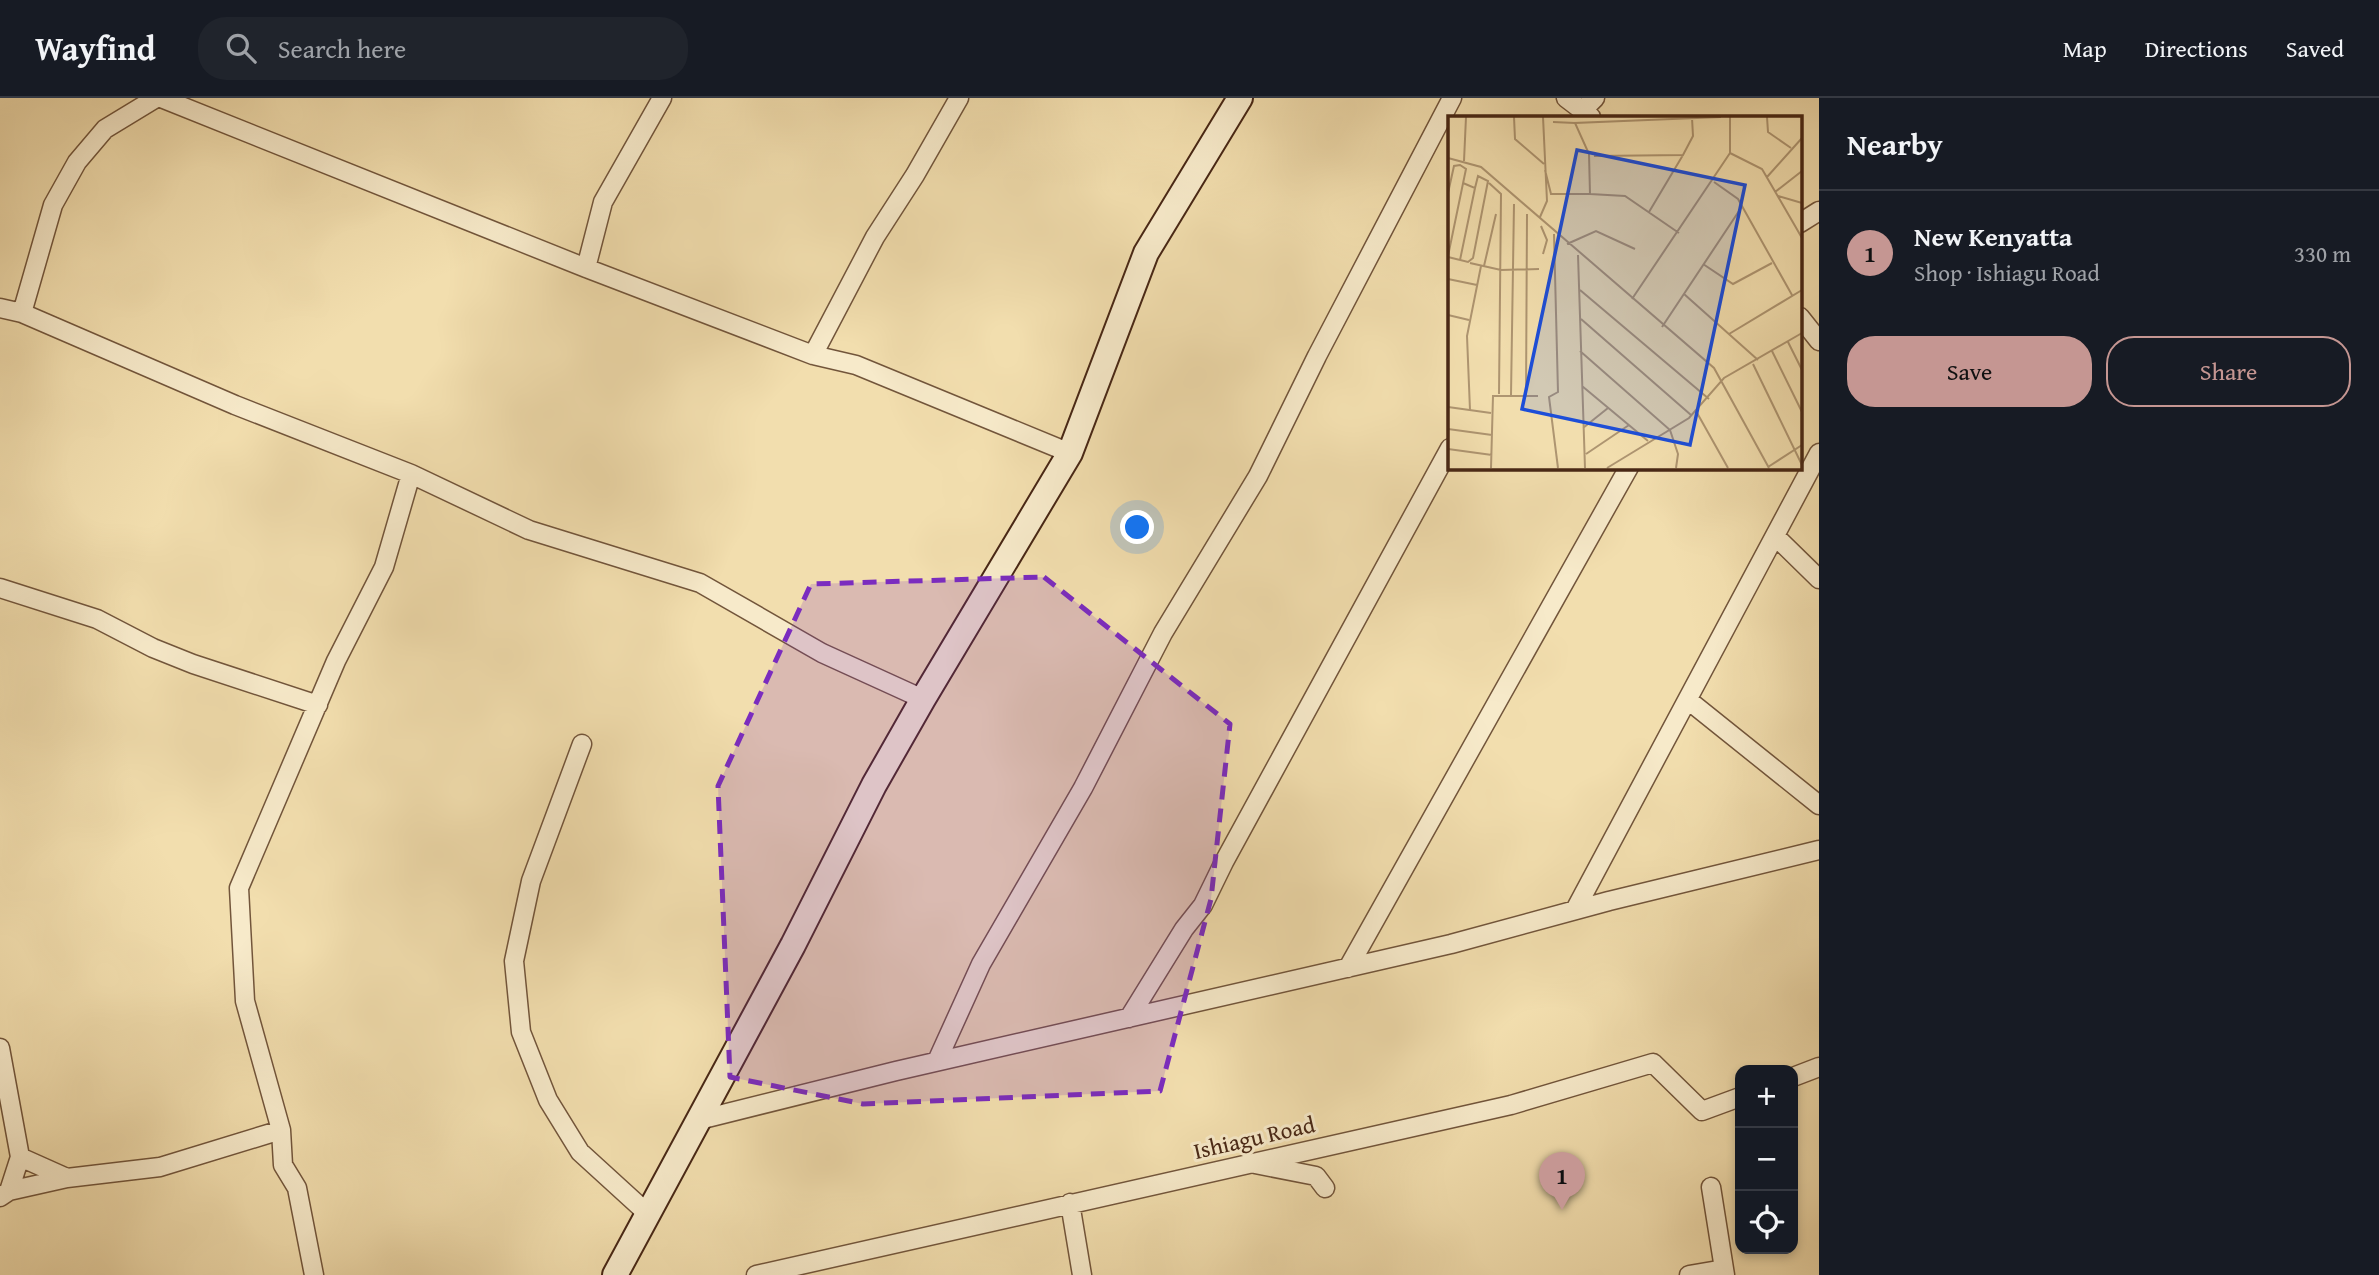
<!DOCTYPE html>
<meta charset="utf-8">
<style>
:root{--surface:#171b24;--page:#20242c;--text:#f1f3f6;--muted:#9ea1a6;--line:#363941;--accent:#c59692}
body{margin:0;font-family:"Gentium Book Plus",serif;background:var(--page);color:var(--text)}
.controls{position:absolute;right:21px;bottom:21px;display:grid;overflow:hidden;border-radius:14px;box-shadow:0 4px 10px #0003}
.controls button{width:63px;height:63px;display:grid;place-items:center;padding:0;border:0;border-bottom:2px solid var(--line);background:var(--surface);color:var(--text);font:35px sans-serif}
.you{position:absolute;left:1138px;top:430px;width:24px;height:24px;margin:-18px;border:5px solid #fff;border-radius:50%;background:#1a73e8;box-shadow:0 0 0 10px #1a73e833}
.badge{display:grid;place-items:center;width:46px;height:46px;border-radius:50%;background:var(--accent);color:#111;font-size:23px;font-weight:700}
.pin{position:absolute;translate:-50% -58px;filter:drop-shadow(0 2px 4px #0008)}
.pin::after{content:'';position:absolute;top:37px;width:24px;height:21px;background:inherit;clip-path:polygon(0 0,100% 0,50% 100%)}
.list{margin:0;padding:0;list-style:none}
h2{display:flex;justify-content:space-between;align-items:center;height:91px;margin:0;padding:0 28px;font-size:30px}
h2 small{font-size:23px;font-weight:400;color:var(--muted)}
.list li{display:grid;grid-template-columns:46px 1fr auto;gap:21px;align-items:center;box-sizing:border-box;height:126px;padding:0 28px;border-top:2px solid var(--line)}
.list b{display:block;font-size:26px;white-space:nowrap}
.list p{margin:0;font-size:23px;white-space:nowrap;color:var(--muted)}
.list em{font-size:23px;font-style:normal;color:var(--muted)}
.actions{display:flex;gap:14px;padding:21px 28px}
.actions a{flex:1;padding:16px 0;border:2px solid var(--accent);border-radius:28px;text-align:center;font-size:24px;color:var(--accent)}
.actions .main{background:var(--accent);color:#111}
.icon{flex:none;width:38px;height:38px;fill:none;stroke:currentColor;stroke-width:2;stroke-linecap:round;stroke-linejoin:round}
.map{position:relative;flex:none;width:1819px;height:1177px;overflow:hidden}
header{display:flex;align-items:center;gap:42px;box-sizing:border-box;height:98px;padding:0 35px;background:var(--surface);border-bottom:2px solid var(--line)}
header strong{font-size:33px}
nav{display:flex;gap:38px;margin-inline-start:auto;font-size:24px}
.search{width:490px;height:63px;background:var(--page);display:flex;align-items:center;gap:18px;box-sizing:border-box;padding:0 24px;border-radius:28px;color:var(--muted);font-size:26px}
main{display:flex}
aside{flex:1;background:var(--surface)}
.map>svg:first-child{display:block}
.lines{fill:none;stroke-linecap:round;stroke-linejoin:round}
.street-casing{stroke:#72553b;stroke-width:21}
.secondary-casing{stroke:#482715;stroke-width:28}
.street{stroke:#f7eaca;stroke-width:18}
.secondary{stroke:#f7eaca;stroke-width:24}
.marked{fill:#7b2cbf;fill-opacity:0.2;stroke:#7b2cbf;stroke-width:5;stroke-dasharray:14 9;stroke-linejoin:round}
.labels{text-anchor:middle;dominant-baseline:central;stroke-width:6;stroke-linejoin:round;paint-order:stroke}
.street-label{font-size:23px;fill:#482715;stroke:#f7eaca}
.inset-road{fill:none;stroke:#ae9571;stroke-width:2}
.view{fill:#1d4ed8;fill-opacity:0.15;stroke:#1d4ed8;stroke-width:3.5}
.inset-edge{fill:none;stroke:#482715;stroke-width:3.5}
</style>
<header>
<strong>Wayfind</strong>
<div class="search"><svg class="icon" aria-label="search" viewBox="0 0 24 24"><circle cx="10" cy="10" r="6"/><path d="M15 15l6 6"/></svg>Search here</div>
<nav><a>Map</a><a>Directions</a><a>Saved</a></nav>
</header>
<main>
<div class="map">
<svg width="1819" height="1177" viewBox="0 0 1819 1177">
<rect width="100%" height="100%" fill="#f2deae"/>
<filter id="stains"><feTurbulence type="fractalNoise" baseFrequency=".00286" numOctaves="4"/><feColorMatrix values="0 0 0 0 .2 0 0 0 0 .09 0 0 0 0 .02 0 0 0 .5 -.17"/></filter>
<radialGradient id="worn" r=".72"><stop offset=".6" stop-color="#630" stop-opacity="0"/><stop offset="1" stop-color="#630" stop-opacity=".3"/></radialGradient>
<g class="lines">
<g class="street-casing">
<path id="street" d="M161 0 586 170 813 257 856 267 1070 355
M1566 0 1591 19
M1582 13 1595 0
M1800 125 1819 113
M586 170 603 104 662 0
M0 210 22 215 235 307 411 376 529 432 700 485 822 555 923 601
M22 215 53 107 77 64 105 31 156 0
M1800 219 1819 243
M813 257 875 139 915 77 959 0
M1775 438 1819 481
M0 490 97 521 153 550 193 566 318 607
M1688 602 1819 707
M582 646 531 783 514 863 521 934 548 1002 580 1054 648 1116
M1575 812 1819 355
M1348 870 1629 369
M1129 920 1184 831 1203 807 1224 764 1450 350
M0 950 20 1059
M937 963 981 866 1083 690 1163 535 1258 378 1317 258 1452 0
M1793 979 1819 969
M699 1022 896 973 1451 846 1609 803 1819 752
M281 1032 245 903 239 790 336 563 384 469 411 376
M1255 1066 1316 1078 1325 1090
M1711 1089 1725 1177
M9 1093 20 1059 67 1080
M0 1099 9 1093 67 1080 160 1069 281 1032 283 1067 297 1090 314 1177
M1070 1105 1082 1177
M756 1177 1511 1007 1653 965 1702 1013 1740 999
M1689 1177 1724 1171"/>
</g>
<g class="secondary-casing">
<path id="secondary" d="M615 1177 793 847 874 687 923 601 1070 355 1146 155 1240 0"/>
</g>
<use href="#street" class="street"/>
<use href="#secondary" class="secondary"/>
</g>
<path class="marked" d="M1044 479 1230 626 1211 801 1160 993 863 1006 730 979 718 688 811 486Z"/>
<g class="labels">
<g class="street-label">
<text transform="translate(1254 1039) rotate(-13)">Ishiagu Road</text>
</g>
</g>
<g transform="translate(1448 18)">
<rect width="354" height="354" fill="#f2deae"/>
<path class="inset-road" d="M66 1 67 23 96 48M319 1 320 16 343 32M105 6 127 7M282 37 314 53 354 122M146 40 235 39 245 20 244 2M0 42 33 51 266 252 321 352M16 45 18 1M97 54 103 78H142L141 38 127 7 273 1M319 61 354 22M266 66 290 83 344 179M41 67 53 78 51 278M327 76 354 55M0 77 6 50 12 49 18 53 0 140M142 78 177 80 231 117M330 80 354 87M201 96 235 39M92 101 99 85 95 1M93 110 99 124 95 138M106 118 110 276 101 281 110 352M119 128 148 115 187 133M130 139 137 352M0 141 20 146 25 142 40 65 30 60 27 72M12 144 27 72 15 67M22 147 53 154 91 153M255 148 285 168 324 147M36 150 48 98M0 163 29 169M132 174 261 283M236 178 310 244M184 183 282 37V1M0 199 21 204M133 203 243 299M214 211 293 92M281 218 354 174M340 226 354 254M132 235 222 314 230 338 228 352M324 235 354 296M305 248 354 349M134 270 200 325M63 279 66 88M78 280 79 98M0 291 43 297M22 294 19 220 33 150M248 295 280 352M135 312 160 292M0 313 44 319M0 333 44 339M138 338 181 309M320 351 354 329M43 352 45 280H90M159 352 241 302 276 262 354 217"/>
<path class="view" d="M129 34 297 69 242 329 74 293Z"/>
<rect width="354" height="354" class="inset-edge"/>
</g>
<rect width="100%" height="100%" filter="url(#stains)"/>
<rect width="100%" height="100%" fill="url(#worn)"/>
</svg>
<div class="controls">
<button>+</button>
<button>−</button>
<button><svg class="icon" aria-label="locate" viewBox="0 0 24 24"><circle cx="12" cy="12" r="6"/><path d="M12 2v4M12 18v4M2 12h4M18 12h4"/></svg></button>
</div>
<div class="you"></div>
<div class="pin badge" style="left:1562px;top:1112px">1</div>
</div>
<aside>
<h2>Nearby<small></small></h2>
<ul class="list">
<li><span class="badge">1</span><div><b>New Kenyatta</b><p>Shop · Ishiagu Road</p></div><em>330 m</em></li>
</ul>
<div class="actions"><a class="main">Save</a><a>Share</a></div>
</aside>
</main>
